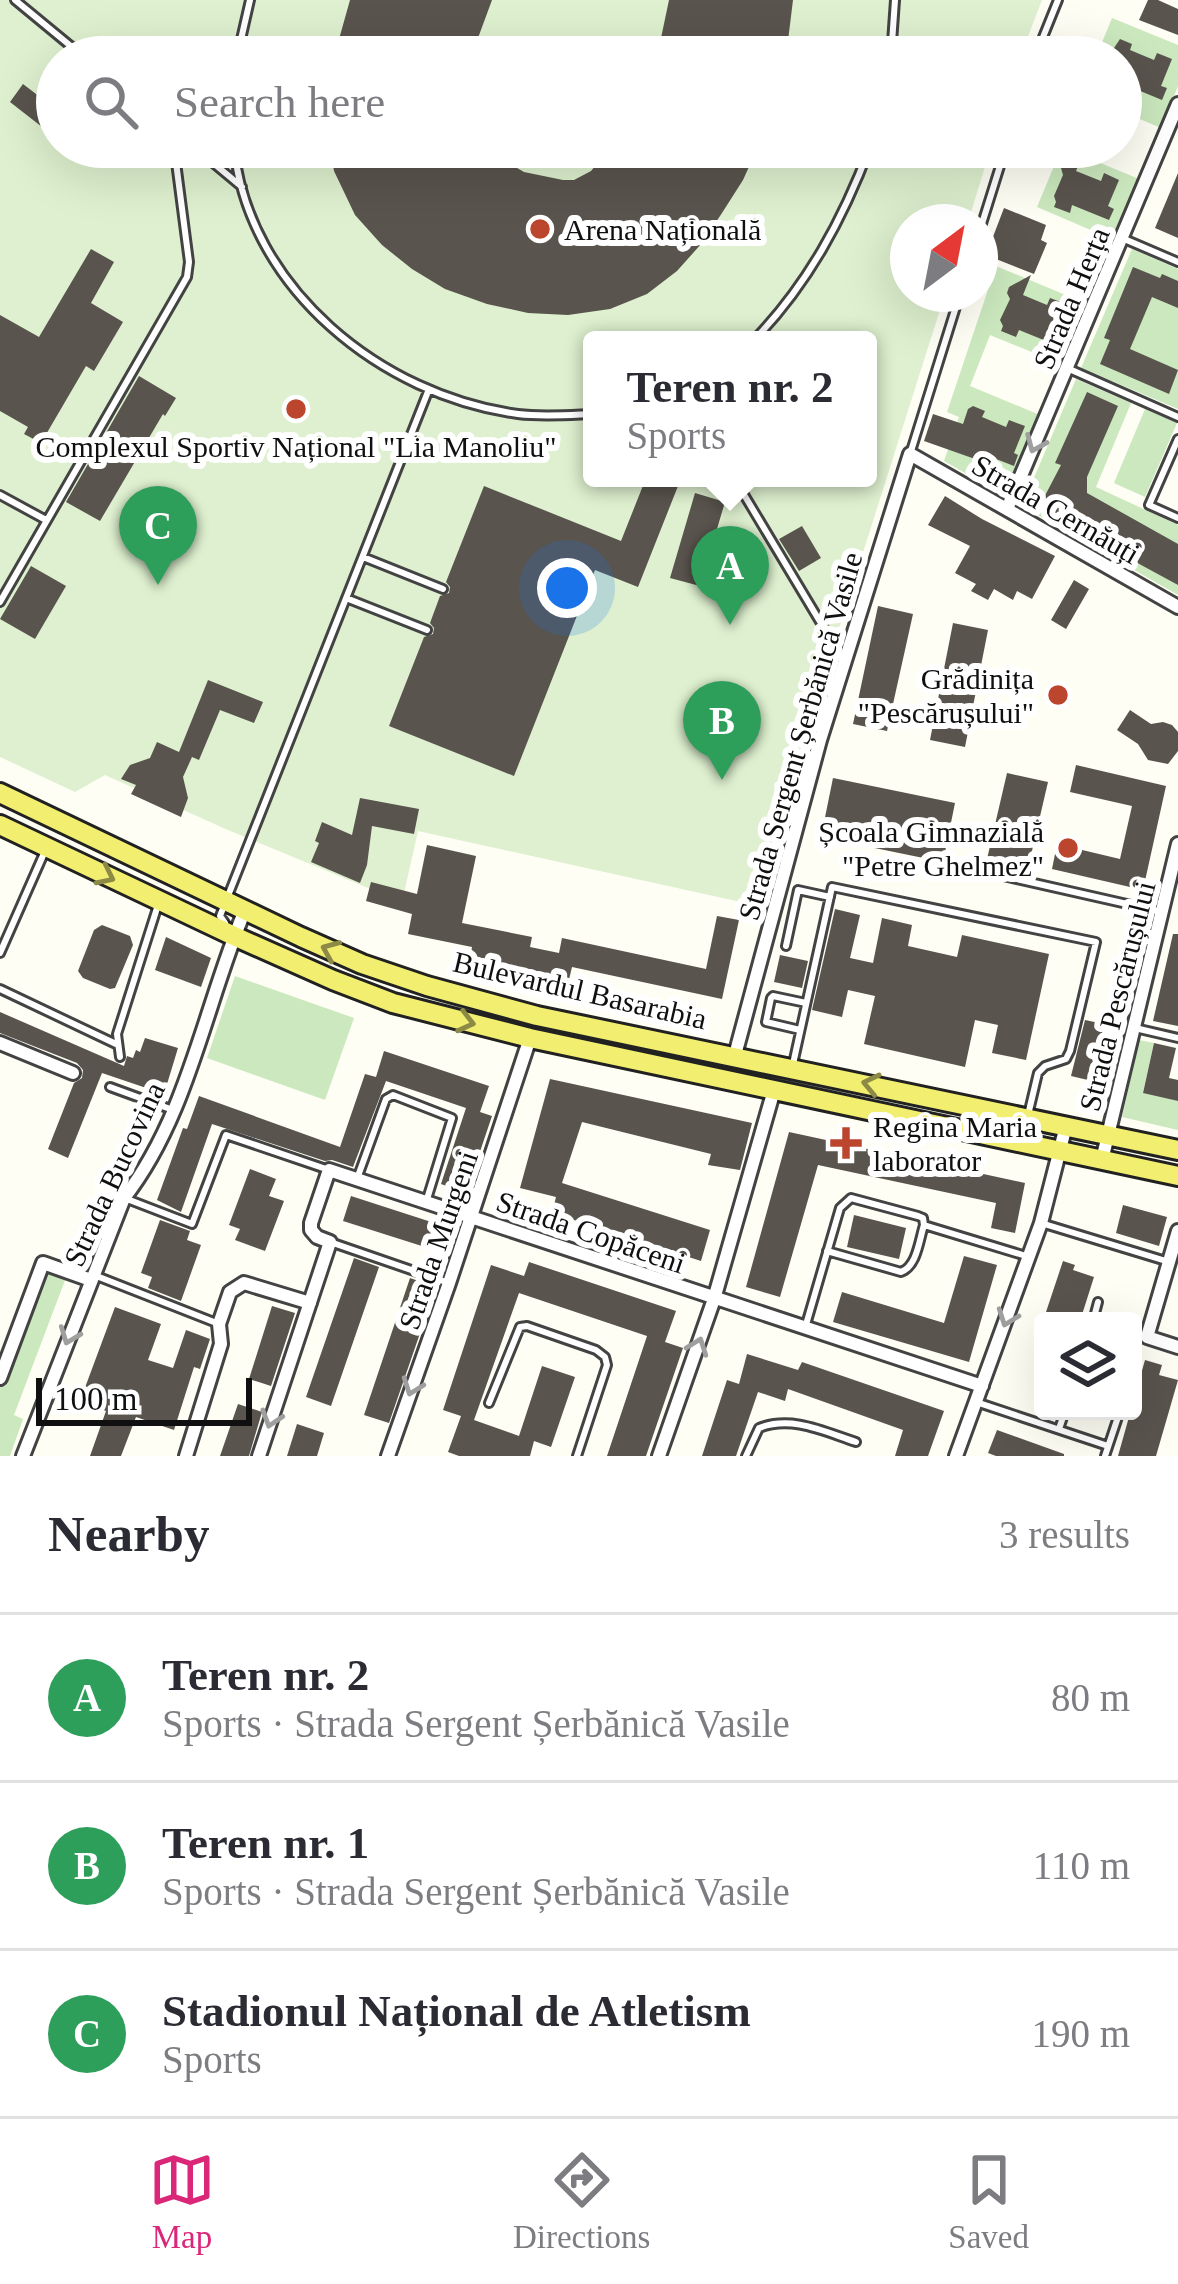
<!DOCTYPE html>
<meta charset="utf-8">
<style>
:root{--surface:#fff;--page:#f2f2f3;--text:#2b2b33;--muted:#7c7c81;--line:#e1e1e2;--accent:#db2777}
body{margin:0;font-family:Georgia,serif;background:var(--page);color:var(--text)}
.controls{position:absolute;right:36px;bottom:36px;display:grid;overflow:hidden;border-radius:12px;box-shadow:0 12px 48px #0002}
.controls button{width:108px;height:108px;display:grid;place-items:center;padding:0;border:0;border-bottom:3px solid var(--line);background:var(--surface);color:var(--text);font:60px sans-serif}
.compass{position:absolute;left:890px;top:204px;width:108px;height:108px;border-radius:50%;background:var(--surface);box-shadow:0 12px 48px #0002;rotate:32deg}
.scale{position:absolute;left:36px;bottom:30px;width:216px;box-sizing:border-box;padding-left:12px;border:6px solid #101010;border-top:0;font-size:33px;line-height:42px;white-space:nowrap;color:#101010;-webkit-text-stroke:9px #fff;paint-order:stroke}
.you{position:absolute;left:567px;top:588px;width:42px;height:42px;margin:-30px;border:9px solid #fff;border-radius:50%;background:#1a73e8;box-shadow:0 0 0 18px #1a73e833}
.badge{display:grid;place-items:center;width:78px;height:78px;border-radius:50%;background:var(--accent);color:#fff;font-size:39px;font-weight:700}
.pin{position:absolute;translate:-50% -99px;filter:drop-shadow(0 3px 6px #0008)}
.pin::after{content:'';position:absolute;top:63px;width:42px;height:36px;background:inherit;clip-path:polygon(0 0,100% 0,50% 100%)}
.popup{position:absolute;left:583px;top:331px;width:294px;height:156px;box-sizing:border-box;display:grid;place-content:center;border-radius:12px;background:var(--surface);filter:drop-shadow(0 3px 9px #0005);font-size:39px;white-space:nowrap;color:var(--muted)}
.popup b{font-size:45px;color:var(--text)}
.popup::after{content:'';position:absolute;left:50%;top:100%;margin-left:-24px;border:24px solid transparent;border-top-color:var(--surface)}
.list{margin:0;padding:0;list-style:none}
h2{display:flex;justify-content:space-between;align-items:center;height:156px;margin:0;padding:0 48px;font-size:51px}
h2 small{font-size:39px;font-weight:400;color:var(--muted)}
.list li{display:grid;grid-template-columns:78px 1fr auto;gap:36px;align-items:center;box-sizing:border-box;height:168px;padding:0 48px;border-top:3px solid var(--line)}
.list b{display:block;font-size:45px;white-space:nowrap}
.list p{margin:0;font-size:39px;white-space:nowrap;color:var(--muted)}
.list em{font-size:39px;font-style:normal;color:var(--muted)}
.icon{flex:none;width:66px;height:66px;fill:none;stroke:currentColor;stroke-width:2;stroke-linecap:round;stroke-linejoin:round}
.map{position:relative;flex:none;width:1178px;height:1456px;overflow:hidden}
.search{position:absolute;background:var(--surface);box-shadow:0 12px 48px #0002;left:36px;right:36px;top:36px;height:132px;display:flex;align-items:center;gap:30px;box-sizing:border-box;padding:0 42px;border-radius:66px;color:var(--muted);font-size:45px}
.sheet{height:660px;background:var(--surface)}
nav{display:flex;justify-content:space-around;align-items:center;box-sizing:border-box;height:168px;border-top:3px solid var(--line);background:var(--surface);font-size:33px;color:var(--muted)}
nav a{display:grid;justify-items:center;gap:6px}
nav .on{color:var(--accent)}
.map>svg:first-child{display:block}
.green{fill:#cbe8be}
.pitch{fill:#def0cf;fill-rule:evenodd}
.building{fill:#59544d}
.lines{fill:none;stroke-linecap:round;stroke-linejoin:round}
.service-casing{stroke:#434343;stroke-width:12}
.minor-casing{stroke:#434343;stroke-width:18}
.primary-casing{stroke:#212121;stroke-width:24}
.service{stroke:#fff;stroke-width:6}
.minor{stroke:#fff;stroke-width:12}
.primary{stroke:#f2ee70;stroke-width:18}
.oneway{stroke:#9f9f9f}
.oneway2{stroke:#8c8a45}
.poi-dot{fill:#bb452d;stroke:#fff;stroke-width:4.5}
.labels{text-anchor:middle;dominant-baseline:central;stroke-width:12;stroke-linejoin:round;paint-order:stroke}
.poi-label{font-size:30px;fill:#101010;stroke:#fff;text-anchor:start}
.street-label{font-size:30px;fill:#101010;stroke:#fff}
</style>
<div class="map">
<svg width="1178" height="1456" viewBox="0 0 1178 1456">
<rect width="100%" height="100%" fill="#fefef4"/>
<path class="green" d="M1112 18 1178 45V86L1161 128 1121 111V57H1096Z
M1062 147 1139 179 1114 240 1037 207Z
M1132 249 1178 269V409L1081 368Z
M996 266 1087 304 1061 364 990 335 970 386 1040 415 1005 496 944 461 959 417 947 412Z
M1076 379 1131 403 1096 487 1178 525V595L1022 506Z
M1145 409 1177 423 1145 497 1114 483Z
M235 976 354 1018 325 1100 207 1058Z
M1139 1040 1154 1043 1143 1092 1178 1101V1130L1122 1117Z
M46 1268 67 1275 14 1415 23 1419 10 1456H0V1387Z"/>
<path class="pitch" d="M0 0H1042L1020 57H57V147H991L968 222H908V294H945L828 663 759 906 418 831 402 902 228 830 105 775 75 792 0 757ZM592 340H868V478H592Z"/>
<path class="building" d="M350 0H492L471 57H334Z
M669 0H793L786 57H657Z
M1148 0H1158L1178 9V35L1139 20Z
M1120 39 1132 44 1130 50 1154 60 1157 53 1172 59 1161 86 1167 88 1162 100 1121 83V57H1117L1114 48Z
M23 84 57 110V126L51 134 10 102Z
M330 147H481L524 172 563 180H574L591 171 611 147H758L743 180 722 213 702 243 677 271 647 294 610 309 568 315 528 313 487 304 445 289 412 269 382 245 355 215 334 171Z
M1067 160 1079 164 1076 171 1101 181 1104 173 1119 180 1108 206 1114 209 1109 220 1072 205 1070 213 1054 207 1056 202 1054 196 1063 175 1061 168 1062 162Z
M1178 173V238L1155 228Z
M1004 208 1046 225 1041 240 1047 243 1034 274 986 255Z
M91 249 114 262 91 303 123 322 94 371 86 366 41 443 24 434 28 427 0 411V315L39 337Z
M1133 267 1160 278 1162 274 1178 281V308L1152 297 1130 349 1178 370 1169 394 1100 364 1110 340 1104 338Z
M1031 275 1023 295 1047 305 1050 298 1066 304 1055 331 1060 333 1056 345 1019 330 1016 337 1001 331 1003 326 1000 320 1010 299 1007 293 1009 287Z
M139 376 176 398 165 416 163 414 100 521 66 502Z
M1087 392 1118 406 1087 477V493L1178 544V585L1038 509 1061 465 1055 463Z
M973 406 985 411 982 417 1006 427 1009 420 1025 426 1014 453 1018 455 1014 466 978 452 975 459 924 441 933 414 963 424 968 409Z
M646 478H673L680 481 638 587 595 570 514 776 389 726 424 637 433 634 434 628 430 623 440 596 449 593 450 587 446 582 484 486 621 541Z
M695 493 725 502 700 586 670 578Z
M945 496 982 519 1055 556 1032 599 1017 591 1013 600 994 589 988 600 971 591 976 584 955 573 970 546 928 525Z
M802 526 821 558 799 571 779 539Z
M747 541 761 567 739 580 724 554Z
M31 566 66 586 35 639 0 619Z
M1074 580 1089 589 1066 629 1051 620Z
M878 606 913 614 887 731 853 724Z
M953 623 988 630 965 747 930 740Z
M208 680 263 702 254 723 220 710 199 760 192 757 183 777 188 798 181 817 131 794 136 785 121 779 130 765 150 758 157 742 179 752Z
M1130 710 1151 724 1163 722 1172 725 1178 732V751L1168 764 1148 760 1138 744 1117 730Z
M1076 765 1166 786 1143 890 1052 869 1057 844 1120 859 1132 806 1070 792Z
M1007 773 1048 782 1028 868 987 859Z
M833 778 955 803 943 862 821 837Z
M360 798 419 809 414 834 372 826 367 865 360 883 311 862 319 843 315 841 322 822 352 835Z
M427 845 476 856 462 923 532 937 530 947 559 953 562 938 706 969 717 916 739 920 722 999 572 967 567 988 468 968 472 947 408 934 412 914 366 901 371 882 417 894Z
M835 909 860 915 850 958 873 963 882 918 912 925 908 946 957 957 962 935 1049 954 1026 1060 992 1053 998 1025 975 1020 965 1067 864 1044 875 996 848 990 842 1017 812 1010Z
M102 925 130 936 133 945 115 988 110 989 83 978 78 971 94 930Z
M1173 934H1178V1026L1153 1021Z
M166 937 211 958 201 987 155 970Z
M780 955 808 961 802 988 774 982Z
M0 1012 124 1066 127 1056 133 1058 136 1050 140 1052 145 1038 178 1048 164 1094 102 1073 68 1158 48 1149 74 1083 82 1078 83 1070 77 1063 0 1033Z
M1085 1020 1104 1024 1092 1081 1071 1076Z
M1154 1043 1176 1048 1169 1078 1178 1080V1101L1143 1093Z
M384 1051 489 1086 480 1112 492 1116 466 1193 441 1184 466 1108 386 1081 353 1167 332 1160 325 1161 212 1124 181 1212 157 1200 183 1128 187 1129 199 1096 340 1147 365 1074 376 1077Z
M550 1079 752 1123 740 1170 708 1165 711 1154 582 1122 562 1183 710 1230 701 1261 552 1213 556 1197 520 1188Z
M789 1132 1025 1183 1015 1233 991 1228 996 1203 818 1165 780 1297 746 1287Z
M250 1169 276 1179 269 1196 284 1201 265 1251 235 1240 240 1229 229 1225Z
M351 1196 456 1230 447 1254 343 1221Z
M1123 1205 1167 1217 1159 1246 1116 1233Z
M854 1215 906 1228 899 1259 847 1247Z
M160 1220 190 1231 187 1240 201 1245 181 1301 148 1288 152 1277 141 1273Z
M964 1256 997 1265 969 1362 833 1322 842 1292 944 1323Z
M354 1258 379 1267 331 1406 306 1397Z
M1063 1261 1075 1265 1073 1270 1094 1277 1080 1321H1043Z
M529 1262 676 1311 665 1342 683 1348 646 1456H607L647 1336 519 1293 474 1420 519 1436 542 1366 575 1377 551 1447 534 1441 530 1456H459L448 1452 461 1416 443 1410 491 1265 524 1276Z
M410 1278 436 1287 389 1423 364 1415Z
M272 1306 295 1313 271 1386 249 1379Z
M115 1307 161 1324 148 1360 173 1368 186 1330 210 1339 200 1369 194 1367 174 1430 136 1417 121 1456H90L106 1411 80 1401Z
M747 1354 798 1370 802 1362 944 1411 928 1456H895L903 1430 788 1389 785 1401 758 1392 736 1456H702L727 1380 739 1384Z
M1145 1360 1162 1365 1159 1375 1178 1380 1156 1456H1118Z
M238 1404 262 1412 249 1456H220Z
M297 1424 324 1433 317 1456H287Z
M997 1430 1064 1454V1456H996L988 1453Z"/>
<g class="lines">
<g class="service-casing">
<path id="service" d="M15 0 84 57
M946 48 969 57
M237 57 250 0
M891 57 895 0
M1035 57 1058 0
M194 147 242 187
M234 147C248 288 382 396 518 414 542 417 568 415 592 414
M980 230 1006 147
M1122 238 1178 262
M754 340C808 284 843 219 870 147
M1067 368 1178 417
M1178 439 1149 505 1178 518
M911 451 960 294
M734 478 843 660
M0 495 46 520
M363 557 443 589
M346 598 427 630
M0 602 187 277 189 262 174 147
M977 870 1158 911
M225 923 220 916 429 389
M786 946 798 890 830 897
M0 953 45 851
M0 989 116 1044
M1135 1028 1178 1038
M800 1030 766 1022 771 998 773 996 806 1003
M120 1057 117 1034 158 905
M793 1064 832 887 1096 942 1070 1051 1066 1059 1045 1066 1038 1073 1028 1115
M110 1087 173 1110
M358 1176 386 1099 393 1095 452 1118 427 1199
M127 1199 192 1224 226 1135 329 1170
M1041 1223 1166 1261
M333 1243 449 1283
M827 1251 901 1272C917 1266 919 1241 924 1225
M94 1275 219 1324
M1093 1321 1098 1302
M805 1328 840 1208 851 1198 918 1216 923 1218 924 1225 1026 1256
M1133 1371V1369
M976 1402 1108 1446
M489 1403 520 1327 527 1326 596 1350 605 1357 607 1365 577 1456
M1059 1429 1065 1411
M746 1456 759 1428C792 1415 825 1432 856 1442
M1105 1456 1120 1411"/>
</g>
<g class="minor-casing">
<path id="minor" d="M1007 509 1178 104
M0 1043 73 1073
M735 1055 820 740 910 454 1178 607
M1102 1160 1178 844
M1178 1231 1147 1337 1178 1347
M0 1378 43 1263 91 1280
M23 1456 124 1198C188 1116 205 1005 245 910
M186 1456 221 1344 219 1324 230 1292 244 1283 310 1303
M259 1456 330 1242 317 1237 311 1230V1223L329 1170 982 1386
M388 1456 449 1283 530 1038
M659 1456 714 1299 774 1090
M956 1456 1041 1223 1066 1126"/>
</g>
<g class="primary-casing">
<path id="primary" d="M0 793 301 937 362 964 427 986 537 1016 1178 1150
M0 825 234 936 333 980 393 1003 530 1038 1178 1176"/>
</g>
<use href="#service" class="service"/>
<use href="#minor" class="minor"/>
<use href="#primary" class="primary"/>
</g>
<defs><path id="oneway-chevron" d="M-2-3.5L2.5 0L-2 3.5" fill="none" stroke-width="1.6" stroke-linecap="round" stroke-linejoin="round" transform="scale(3)"/></defs>
<g class="oneway">
<use href="#oneway-chevron" transform="translate(1035 444) rotate(113)"/>
<use href="#oneway-chevron" transform="translate(1007 1318) rotate(110)"/>
<use href="#oneway-chevron" transform="translate(69 1336) rotate(111)"/>
<use href="#oneway-chevron" transform="translate(698 1346) rotate(-70)"/>
<use href="#oneway-chevron" transform="translate(412 1387) rotate(110)"/>
<use href="#oneway-chevron" transform="translate(271 1419) rotate(108)"/>
</g>
<g class="oneway2">
<use href="#oneway-chevron" transform="translate(106 876) rotate(26)"/>
<use href="#oneway-chevron" transform="translate(330 950) rotate(-157)"/>
<use href="#oneway-chevron" transform="translate(466 1022) rotate(14)"/>
<use href="#oneway-chevron" transform="translate(871 1084) rotate(-168)"/>
</g>
<g class="poi-dot">
<circle cx="540" cy="229" r="12"/>
<circle cx="296" cy="409" r="12"/>
<circle cx="1058" cy="695" r="12"/>
<circle cx="1068" cy="848" r="12"/>
<path d="M840 1125h12v12h12v12h-12v12h-12v-12h-12v-12h12z"/>
</g>
<g class="labels">
<g class="poi-label">
<text x="564" y="229">Arena Națională</text>
<text x="296" y="446" text-anchor="middle">Complexul Sportiv Național "Lia Manoliu"</text>
<text x="1034" y="678" text-anchor="end">Grădinița<tspan x="1034" dy="34">"Pescărușului"</tspan></text>
<text x="1044" y="831" text-anchor="end">Școala Gimnazială<tspan x="1044" dy="34">"Petre Ghelmez"</tspan></text>
<text x="873" y="1126">Regina Maria<tspan x="873" dy="34">laborator</tspan></text>
</g>
<g class="street-label">
<text transform="translate(1071 298) rotate(-67)">Strada Herța</text>
<text transform="translate(1056 509) rotate(30)">Strada Cernăuți</text>
<text transform="translate(800 736) rotate(-74)">Strada Sergent Șerbănică Vasile</text>
<text transform="translate(580 990) rotate(13)">Bulevardul Basarabia</text>
<text transform="translate(1117 996) rotate(-76)">Strada Pescărușului</text>
<text transform="translate(114 1174) rotate(-65)">Strada Bucovina</text>
<text transform="translate(591 1232) rotate(19)">Strada Copăceni</text>
<text transform="translate(438 1240) rotate(-71)">Strada Murgeni</text>
</g>
</g>
</svg>
<div class="controls">
<button><svg class="icon" aria-label="layers" viewBox="0 0 24 24"><path d="M12 4l9 5-9 5-9-5zM3 14l9 5 9-5"/></svg></button>
</div>
<svg class="compass" viewBox="-18 -18 36 36"><path d="M0-13l5 13h-10z" fill="#e53935"/><path d="M0 13l5-13h-10z" fill="#7c7c81"/></svg>
<div class="scale">100 m</div>
<div class="you"></div>
<div class="pin badge" style="left:730px;top:625px;background:#2e9e5b">A</div>
<div class="popup"><b>Teren nr. 2</b>Sports</div>
<div class="pin badge" style="left:722px;top:780px;background:#2e9e5b">B</div>
<div class="pin badge" style="left:158px;top:585px;background:#2e9e5b">C</div>
<div class="search"><svg class="icon" aria-label="search" viewBox="0 0 24 24"><circle cx="10" cy="10" r="6"/><path d="M15 15l6 6"/></svg>Search here</div>
</div>
<section class="sheet">
<h2>Nearby<small>3 results</small></h2>
<ul class="list">
<li><span class="badge" style="background:#2e9e5b">A</span><div><b>Teren nr. 2</b><p>Sports · Strada Sergent Șerbănică Vasile</p></div><em>80 m</em></li>
<li><span class="badge" style="background:#2e9e5b">B</span><div><b>Teren nr. 1</b><p>Sports · Strada Sergent Șerbănică Vasile</p></div><em>110 m</em></li>
<li><span class="badge" style="background:#2e9e5b">C</span><div><b>Stadionul Național de Atletism</b><p>Sports</p></div><em>190 m</em></li>
</ul>
</section>
<nav>
<a class="on"><svg class="icon" aria-label="map" viewBox="0 0 24 24"><path d="M3 6l6-2 6 2 6-2v14l-6 2-6-2-6 2zM9 4v14M15 6v14"/></svg>Map</a>
<a><svg class="icon" aria-label="directions" viewBox="0 0 24 24"><path d="M12 3l9 9-9 9-9-9zM9 14v-3h6M13 9l2 2-2 2"/></svg>Directions</a>
<a><svg class="icon" aria-label="saved" viewBox="0 0 24 24"><path d="M7 4h10v16l-5-4-5 4z"/></svg>Saved</a>
</nav>
